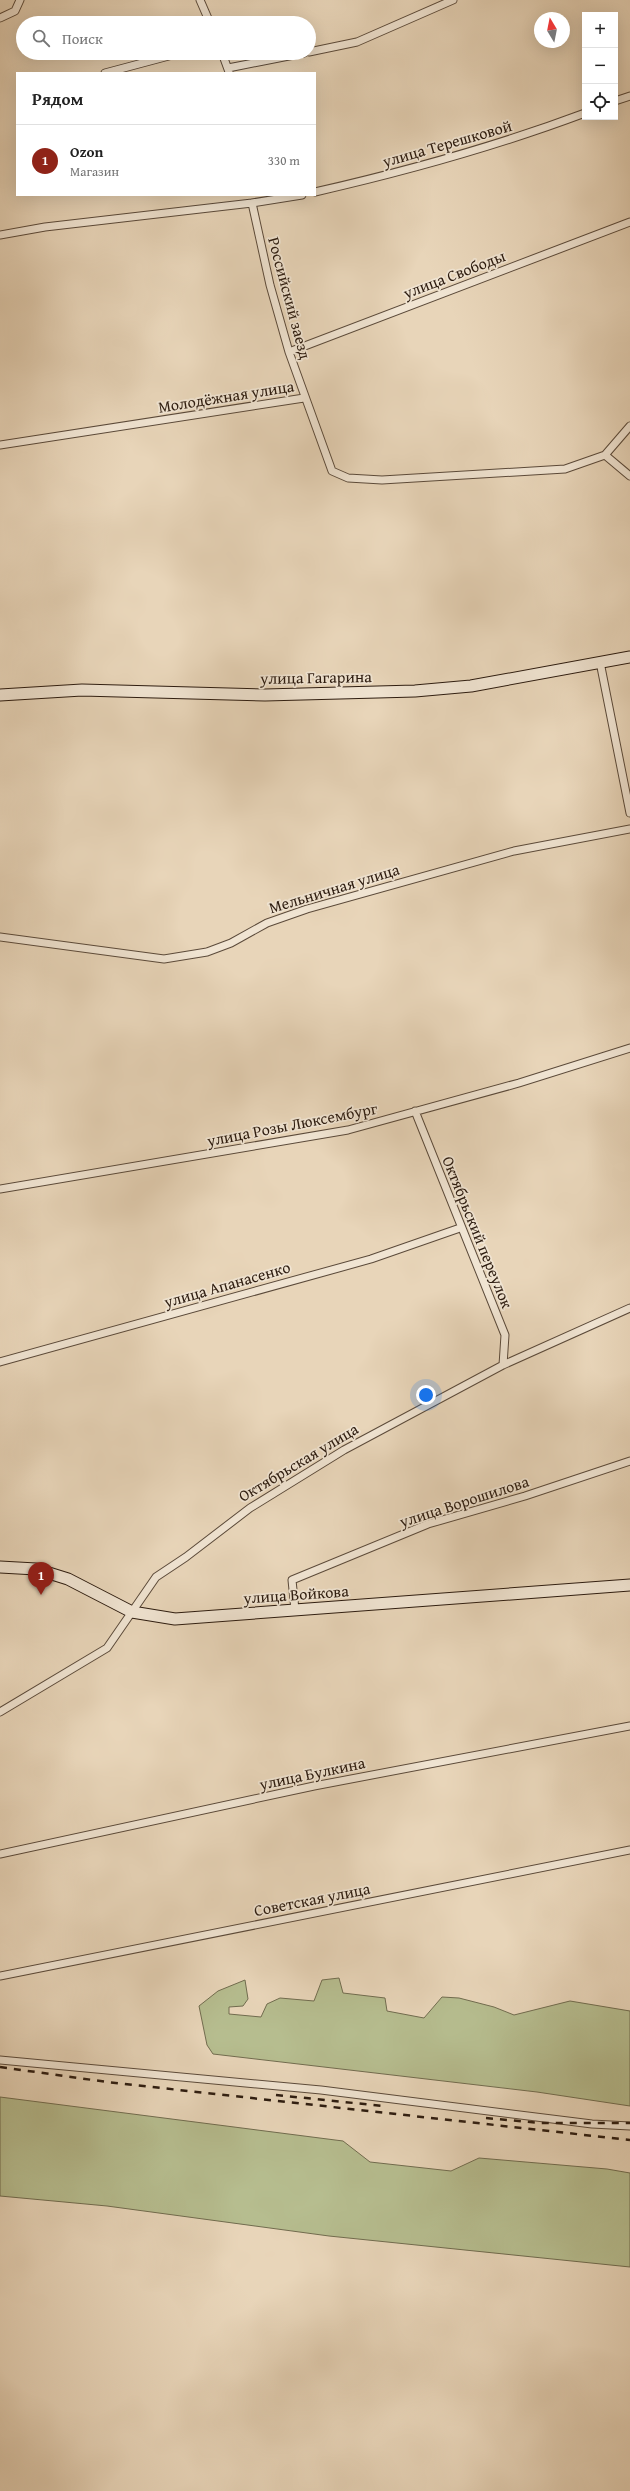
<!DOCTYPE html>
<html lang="ru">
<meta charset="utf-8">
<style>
:root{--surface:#fff;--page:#f2f2f2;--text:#222;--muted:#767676;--line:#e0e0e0;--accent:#8f2418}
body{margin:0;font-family:"Gentium Book Plus",serif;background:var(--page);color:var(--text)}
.controls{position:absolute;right:12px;top:12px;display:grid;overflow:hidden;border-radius:0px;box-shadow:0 4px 16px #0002}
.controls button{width:36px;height:36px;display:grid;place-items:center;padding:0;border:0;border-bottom:1px solid var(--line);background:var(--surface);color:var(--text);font:20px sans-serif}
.compass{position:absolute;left:534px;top:12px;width:36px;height:36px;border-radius:50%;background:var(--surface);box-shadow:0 4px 16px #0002;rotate:350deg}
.you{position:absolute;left:426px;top:1395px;width:14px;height:14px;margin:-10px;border:3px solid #fff;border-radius:50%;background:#1a73e8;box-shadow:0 0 0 6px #1a73e833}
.badge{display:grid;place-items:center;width:26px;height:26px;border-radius:50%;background:var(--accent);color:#fff;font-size:13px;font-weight:700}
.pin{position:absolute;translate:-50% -33px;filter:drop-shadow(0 1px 2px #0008)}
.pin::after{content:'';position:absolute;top:21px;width:14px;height:12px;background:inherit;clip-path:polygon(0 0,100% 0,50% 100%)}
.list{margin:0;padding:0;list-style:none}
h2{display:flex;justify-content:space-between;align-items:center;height:52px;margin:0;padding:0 16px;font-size:17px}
h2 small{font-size:13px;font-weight:400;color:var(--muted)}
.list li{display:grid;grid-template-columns:26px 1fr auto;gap:12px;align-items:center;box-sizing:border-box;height:72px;padding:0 16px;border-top:1px solid var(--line)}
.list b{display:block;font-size:15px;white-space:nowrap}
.list p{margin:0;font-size:13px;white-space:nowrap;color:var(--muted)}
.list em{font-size:13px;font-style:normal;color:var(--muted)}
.icon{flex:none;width:22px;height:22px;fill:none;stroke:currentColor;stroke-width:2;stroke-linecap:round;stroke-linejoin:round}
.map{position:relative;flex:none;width:630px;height:2491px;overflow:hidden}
.search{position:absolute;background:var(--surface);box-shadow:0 4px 16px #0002;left:16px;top:16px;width:300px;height:44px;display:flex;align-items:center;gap:10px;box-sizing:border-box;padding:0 14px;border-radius:22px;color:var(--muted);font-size:15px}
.panel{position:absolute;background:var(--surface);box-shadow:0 4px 16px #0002;left:16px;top:72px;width:300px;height:124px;border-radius:0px}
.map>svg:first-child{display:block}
.green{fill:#b6bd8f;stroke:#716c4f}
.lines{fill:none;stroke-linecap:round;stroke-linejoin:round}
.minor-casing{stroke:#5b4a3a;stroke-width:9}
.secondary-casing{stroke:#2c1b0f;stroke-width:13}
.minor{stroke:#f0e4d2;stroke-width:7}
.secondary{stroke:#f0e4d2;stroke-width:11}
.rail{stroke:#2c1b0f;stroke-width:2.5;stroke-dasharray:7 7;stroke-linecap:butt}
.labels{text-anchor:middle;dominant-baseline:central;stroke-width:3.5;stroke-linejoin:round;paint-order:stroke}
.street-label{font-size:16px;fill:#2c1b0f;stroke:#f0e4d2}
</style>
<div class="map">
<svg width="630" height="2491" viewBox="0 0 630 2491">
<rect width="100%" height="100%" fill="#e8d5b9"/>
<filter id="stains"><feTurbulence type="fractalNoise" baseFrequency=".005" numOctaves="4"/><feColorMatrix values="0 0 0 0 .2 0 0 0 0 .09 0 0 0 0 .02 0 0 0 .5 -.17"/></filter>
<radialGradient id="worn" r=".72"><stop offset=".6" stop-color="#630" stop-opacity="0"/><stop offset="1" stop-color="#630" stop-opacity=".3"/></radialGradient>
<path class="green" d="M339 1978 343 1993 385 1998 387 2011 424 2018 442 1997 459 1998 494 2007 514 2015 570 2001 630 2011V2106L537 2092 213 2054 207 2045 199 2006 218 1991 245 1980 248 1999 243 2006 229 2007V2014L261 2017 267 2004 280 1998 314 2001 322 1980Z
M0 2097 343 2141 370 2162 451 2171 479 2158 607 2169 630 2173V2267L329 2236 107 2206 0 2196Z"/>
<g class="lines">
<g class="minor-casing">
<path id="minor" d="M200 0 210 23
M0 18 15 11 20 0
M309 52 357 42 453 0
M222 53 229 72
M228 68 304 53
M105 73 180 53
M615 101 630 96
M315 192C407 171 497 146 585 113
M252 203 270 285 289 352 332 471 348 478 382 480 565 469 605 455 630 426
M0 235 45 227 252 203 302 195
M289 352 630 222
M0 445 304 398
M605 455 630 476
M600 662 630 813
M0 937 164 959 207 952 231 943 267 923 307 909 514 851 630 829
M415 1111 505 1335 503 1365
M0 1189 348 1130 519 1083 630 1048
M0 1362 371 1259 460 1228
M295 1610 292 1580 428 1524 525 1496 630 1461
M0 1712 107 1648 156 1577 186 1557 250 1508 344 1450 503 1365 630 1308
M0 1854 314 1786 630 1726
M0 1976 630 1850
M0 2060 321 2090 592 2124 630 2126"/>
</g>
<g class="secondary-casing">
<path id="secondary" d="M0 695 82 690 265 695 415 691 471 686 630 657
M0 1567 36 1569 68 1579 132 1612 175 1619 630 1585"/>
</g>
<use href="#minor" class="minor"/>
<use href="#secondary" class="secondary"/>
<path class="rail" d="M0 2067 107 2082 630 2140
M276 2095 383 2106
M486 2118 541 2123H630"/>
</g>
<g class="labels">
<g class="street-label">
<text transform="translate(447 143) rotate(-16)">улица Терешковой</text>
<text transform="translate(454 274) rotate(-21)">улица Свободы</text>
<text transform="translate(290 298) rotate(75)">Российский заезд</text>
<text transform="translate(226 396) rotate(-9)">Молодёжная улица</text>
<text transform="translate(316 677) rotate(-1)">улица Гагарина</text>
<text transform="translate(334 888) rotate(-17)">Мельничная улица</text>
<text transform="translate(292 1124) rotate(-11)">улица Розы Люксембург</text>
<text transform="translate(478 1232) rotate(68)">Октябрьский переулок</text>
<text transform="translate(227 1284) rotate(-16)">улица Апанасенко</text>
<text transform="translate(298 1462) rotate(-31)">Октябрьская улица</text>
<text transform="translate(464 1501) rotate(-18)">улица Ворошилова</text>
<text transform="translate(296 1594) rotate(-4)">улица Войкова</text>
<text transform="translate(312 1773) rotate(-12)">улица Булкина</text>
<text transform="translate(312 1899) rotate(-11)">Советская улица</text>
</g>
</g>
<rect width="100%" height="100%" filter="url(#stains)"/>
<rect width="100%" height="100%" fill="url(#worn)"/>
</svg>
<div class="controls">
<button>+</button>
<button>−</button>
<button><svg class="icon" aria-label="locate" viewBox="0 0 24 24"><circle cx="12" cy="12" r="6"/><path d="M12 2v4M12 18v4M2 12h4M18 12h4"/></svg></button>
</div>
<svg class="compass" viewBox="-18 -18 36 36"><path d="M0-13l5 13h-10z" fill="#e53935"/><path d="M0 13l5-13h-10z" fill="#767676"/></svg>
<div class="you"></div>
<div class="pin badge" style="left:41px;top:1595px">1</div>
<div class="search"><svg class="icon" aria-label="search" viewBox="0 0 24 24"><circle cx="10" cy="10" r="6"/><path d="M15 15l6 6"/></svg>Поиск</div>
<section class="panel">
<h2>Рядом<small></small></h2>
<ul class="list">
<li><span class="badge">1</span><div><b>Ozon</b><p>Магазин</p></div><em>330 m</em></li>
</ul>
</section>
</div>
